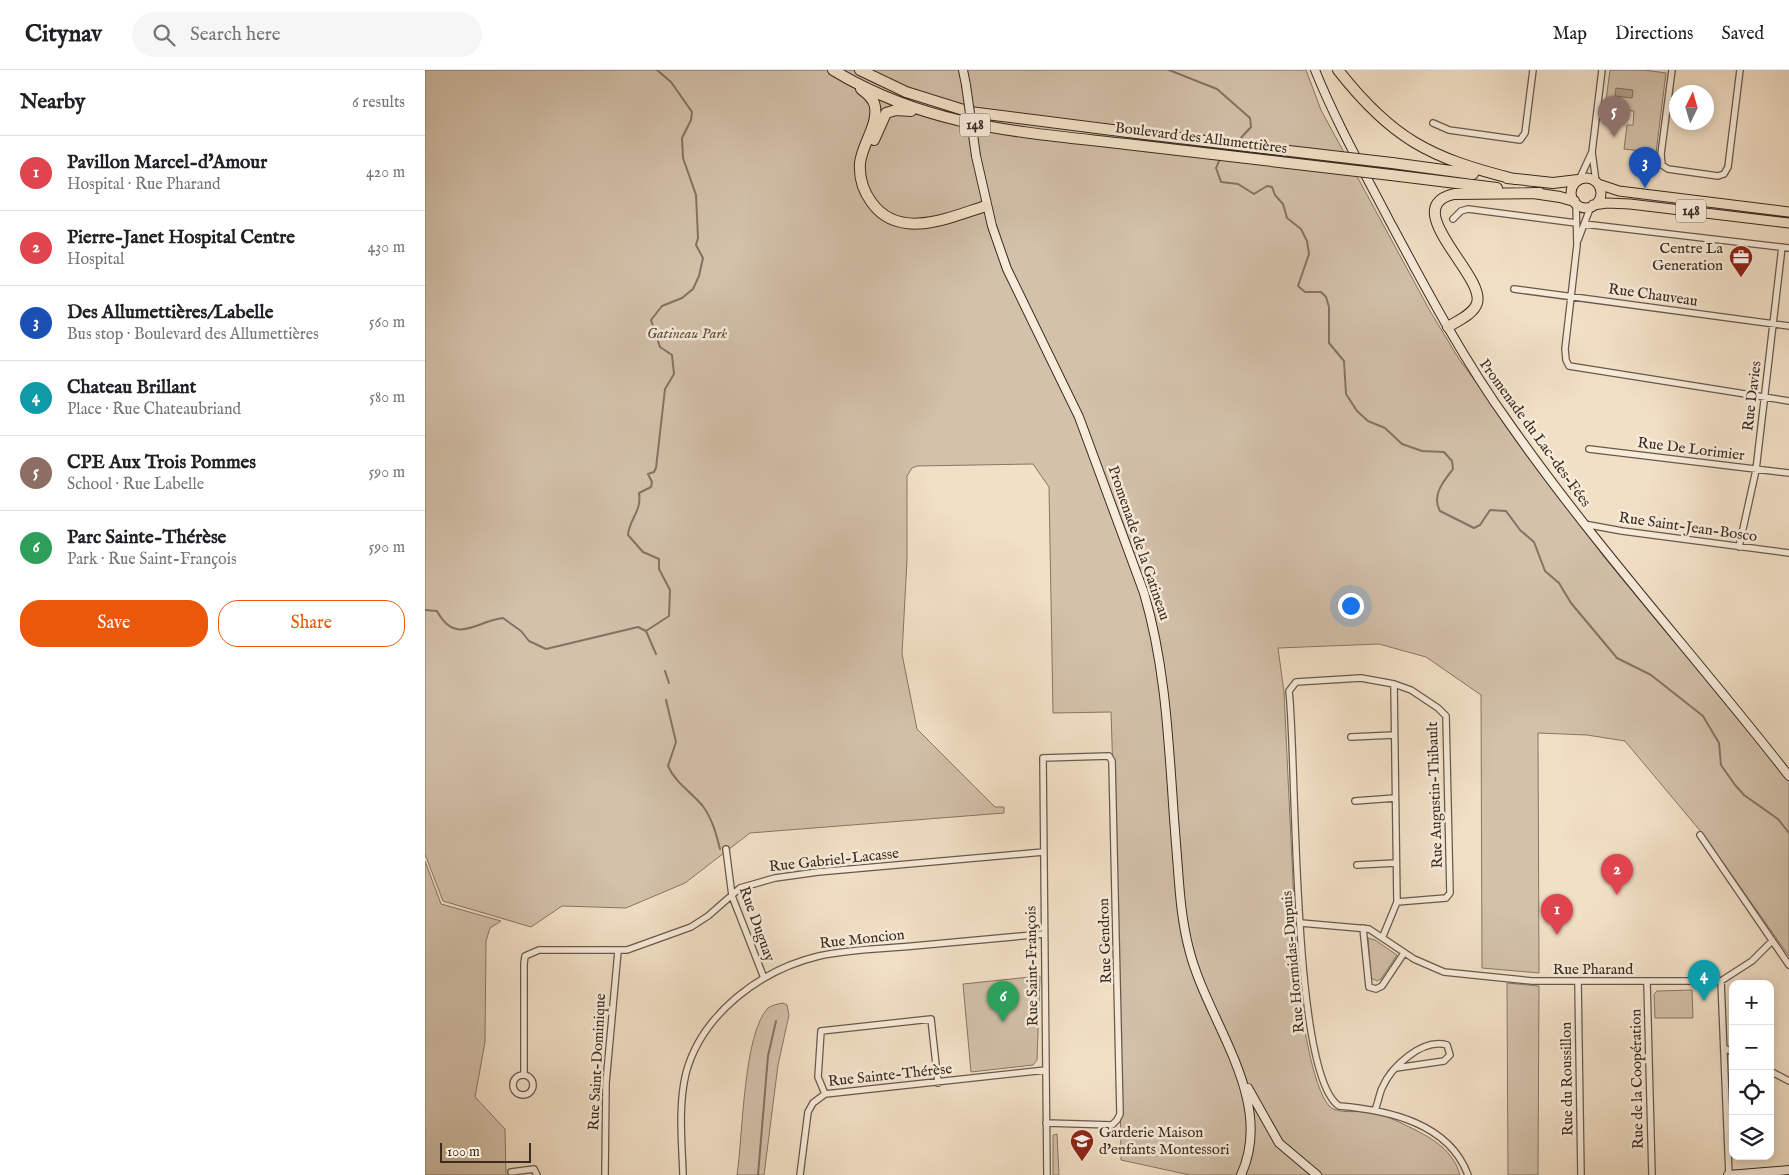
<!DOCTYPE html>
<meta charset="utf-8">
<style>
:root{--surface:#fff;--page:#f6f6f6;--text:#202124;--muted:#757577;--line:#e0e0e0;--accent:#ea580c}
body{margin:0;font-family:"IM FELL English",serif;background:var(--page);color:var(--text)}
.controls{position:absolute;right:15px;bottom:15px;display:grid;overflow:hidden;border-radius:10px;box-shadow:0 2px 12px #0003}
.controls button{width:45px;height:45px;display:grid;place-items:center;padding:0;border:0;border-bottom:1px solid var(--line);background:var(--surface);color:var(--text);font:25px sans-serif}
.compass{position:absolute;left:1244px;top:15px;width:45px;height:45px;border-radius:50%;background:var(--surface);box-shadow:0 2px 12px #0003;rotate:5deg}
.scale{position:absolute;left:15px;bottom:12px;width:91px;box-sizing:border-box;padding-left:5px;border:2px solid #3b2b20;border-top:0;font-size:14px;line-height:18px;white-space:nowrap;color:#3b2b20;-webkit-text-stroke:4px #f7ebda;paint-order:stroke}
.you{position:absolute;left:925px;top:535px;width:18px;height:18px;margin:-12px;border:4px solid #fff;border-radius:50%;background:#1a73e8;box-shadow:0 0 0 8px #1a73e833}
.badge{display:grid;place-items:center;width:32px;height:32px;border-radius:50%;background:var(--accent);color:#fff;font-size:16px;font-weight:700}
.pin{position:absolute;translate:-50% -41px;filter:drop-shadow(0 1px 2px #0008)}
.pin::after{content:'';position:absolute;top:26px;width:18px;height:15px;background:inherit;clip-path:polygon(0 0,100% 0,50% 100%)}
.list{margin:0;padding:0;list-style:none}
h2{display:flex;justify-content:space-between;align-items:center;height:65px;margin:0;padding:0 20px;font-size:21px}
h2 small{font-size:16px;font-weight:400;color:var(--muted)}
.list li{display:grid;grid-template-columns:32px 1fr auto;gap:15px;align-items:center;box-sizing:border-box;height:75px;padding:0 20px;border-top:1px solid var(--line)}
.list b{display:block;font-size:19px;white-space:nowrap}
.list p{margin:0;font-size:16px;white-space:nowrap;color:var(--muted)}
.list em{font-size:16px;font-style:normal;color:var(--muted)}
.actions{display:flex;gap:10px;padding:15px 20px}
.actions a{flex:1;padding:11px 0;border:1px solid var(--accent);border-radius:20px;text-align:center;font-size:18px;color:var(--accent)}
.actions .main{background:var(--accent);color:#fff}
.icon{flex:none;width:28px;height:28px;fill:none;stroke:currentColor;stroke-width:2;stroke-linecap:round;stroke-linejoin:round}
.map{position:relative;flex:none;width:1364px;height:1105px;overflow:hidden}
header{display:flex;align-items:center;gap:30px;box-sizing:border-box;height:70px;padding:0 25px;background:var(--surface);border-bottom:1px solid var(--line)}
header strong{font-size:24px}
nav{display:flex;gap:28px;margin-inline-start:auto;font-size:18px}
.search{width:350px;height:45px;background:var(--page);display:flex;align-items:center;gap:12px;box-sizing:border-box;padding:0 18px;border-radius:28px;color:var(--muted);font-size:19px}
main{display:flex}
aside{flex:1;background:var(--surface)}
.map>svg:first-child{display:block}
.green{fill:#d3c1aa;stroke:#877665}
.water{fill:#b4a28e;stroke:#847262}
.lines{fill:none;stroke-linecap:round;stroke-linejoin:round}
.stream{stroke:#847262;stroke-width:2}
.street-casing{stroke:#69584a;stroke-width:8}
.secondary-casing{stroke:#3b2b20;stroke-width:10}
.primary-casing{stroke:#3b2b20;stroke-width:11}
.highway-casing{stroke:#3b2b20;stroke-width:12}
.street{stroke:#f7ebda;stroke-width:5.5}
.secondary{stroke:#f7ebda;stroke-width:8}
.primary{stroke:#f2e0c6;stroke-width:9}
.highway{stroke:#f2e0c6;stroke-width:10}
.secondary-bridge-casing{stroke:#3b2b20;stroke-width:10;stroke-linecap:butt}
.highway-bridge-casing{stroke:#3b2b20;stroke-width:12;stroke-linecap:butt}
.secondary-bridge{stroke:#f7ebda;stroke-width:8}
.highway-bridge{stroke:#f2e0c6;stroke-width:10}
.labels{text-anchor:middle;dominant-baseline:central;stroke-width:5;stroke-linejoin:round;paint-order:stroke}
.shield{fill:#f7ebda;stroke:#736558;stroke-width:1}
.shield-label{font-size:14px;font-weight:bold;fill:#3b2b20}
.street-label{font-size:15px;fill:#3b2b20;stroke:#f7ebda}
.poi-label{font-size:15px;fill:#3b2b20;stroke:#f7ebda;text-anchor:end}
.park-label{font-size:15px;font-style:italic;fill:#615042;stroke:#f7ebda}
</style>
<header>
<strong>Citynav</strong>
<div class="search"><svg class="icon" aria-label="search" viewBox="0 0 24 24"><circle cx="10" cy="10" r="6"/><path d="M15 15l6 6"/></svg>Search here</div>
<nav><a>Map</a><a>Directions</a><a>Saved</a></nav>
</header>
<main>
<aside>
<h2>Nearby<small>6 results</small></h2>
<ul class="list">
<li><span class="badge" style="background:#e0444e">1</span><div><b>Pavillon Marcel-d'Amour</b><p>Hospital · Rue Pharand</p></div><em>420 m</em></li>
<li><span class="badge" style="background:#e0444e">2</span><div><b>Pierre-Janet Hospital Centre</b><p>Hospital</p></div><em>430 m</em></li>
<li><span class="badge" style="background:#1a4fb4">3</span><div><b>Des Allumettières/Labelle</b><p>Bus stop · Boulevard des Allumettières</p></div><em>560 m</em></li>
<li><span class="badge" style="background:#0f9aa8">4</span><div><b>Chateau Brillant</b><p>Place · Rue Chateaubriand</p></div><em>580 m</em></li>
<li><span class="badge" style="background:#8d6e63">5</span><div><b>CPE Aux Trois Pommes</b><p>School · Rue Labelle</p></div><em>590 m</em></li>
<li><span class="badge" style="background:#2e9e5b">6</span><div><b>Parc Sainte-Thérèse</b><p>Park · Rue Saint-François</p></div><em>590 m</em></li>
</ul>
<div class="actions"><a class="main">Save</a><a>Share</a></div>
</aside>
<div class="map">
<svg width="1364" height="1105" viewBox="0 0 1364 1105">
<rect width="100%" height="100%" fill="#f2e0c6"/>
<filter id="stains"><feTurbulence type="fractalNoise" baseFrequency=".004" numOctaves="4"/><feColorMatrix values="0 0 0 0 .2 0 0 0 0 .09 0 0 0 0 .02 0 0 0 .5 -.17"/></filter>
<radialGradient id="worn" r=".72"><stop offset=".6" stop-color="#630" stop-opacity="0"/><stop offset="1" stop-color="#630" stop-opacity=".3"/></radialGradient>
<path class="green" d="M0 0H881L896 40 1005 241 1034 289 1179 487 1364 711V886L1277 763 1200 671 1162 665 1113 663 1114 903 1057 898 1056 625 1001 587 954 574 853 578 859 622 873 918C877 945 887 1016 904 1036 913 1045 933 1040 945 1042 954 1043 965 1048 974 1052 999 1064 1027 1076 1035 1105H765L696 1090 693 855 686 642 628 643 624 417 608 394 492 396 487 398 482 406V490L477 584 492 659 570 737H579V743L325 763 260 813 201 838 137 836 106 857 18 831 0 784Z
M1185 0H1219L1241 3 1231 83 1199 79 1202 55H1208L1209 41 1180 38Z
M0 791 16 834 76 851 65 858 61 871 60 972 50 1027 80 1059 81 1105H0Z
M943 868 950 870 972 885 956 909 952 911 946 908Z
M615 906 612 990 608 995 546 1002 538 914Z
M1082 913 1114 916 1113 1105H1083Z
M1267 920 1268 948H1230L1229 924 1232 921Z
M358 933 362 935 364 945 353 995 339 1105H312C318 1066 318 964 343 938 347 935 353 934 358 933Z
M632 1064 634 1105H628V1065Z"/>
<path class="water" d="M1191 18 1208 20 1207 28 1190 26Z"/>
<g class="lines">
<path class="stream" d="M744 0 792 19 825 48 826 57 813 71
M795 89 791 98 796 112 813 114 829 124 842 116 847 117 850 125 858 134 862 148 876 159 882 171 884 184 873 216 880 222H896L901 227 904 237V273L919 291 921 324 932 341 943 351 960 358 977 374 997 381 1019 382 1027 391 1028 399C1019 411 1006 425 1015 441L1049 458 1055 455 1065 440 1081 441 1095 460 1109 472 1120 501 1134 513 1146 533 1192 588 1226 605 1278 646 1294 673 1296 695 1310 715 1319 725 1353 749 1364 763
M0 540 12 541C31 576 51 551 78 548L96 561 104 571 121 579 213 557 221 561 231 584
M221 561 244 546 245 520 234 499V489L218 482 203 465C204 449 217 442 214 423L226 417 227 412 223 404 229 402 231 398 240 319 249 304 247 285 235 277 226 250 237 236 257 228 268 219 274 206 278 188 271 175 273 168 271 125 258 88 257 68 266 50 267 42 246 12 232 0
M240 601 244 613
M241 630 251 672 243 696C250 712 266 722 277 735 287 748 291 763 295 779
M333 1105 343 986 351 951"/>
<g class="street-casing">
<path id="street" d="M1247 0 1236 84 1237 95 1243 99 1293 106 1299 104 1303 97 1315 0
M1008 53 1024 60 1095 70 1100 63 1108 0
M1154 110 1167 82
M1171 112 1167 82 1177 0
M1151 133 1152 175 1140 279 1141 290 1144 296 1364 331
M1028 149 1036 141 1043 139 1151 153
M1159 154 1364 178
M1153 170 1166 136
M1089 219 1364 256
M1164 379 1364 403
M1159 454 1197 461 1364 483
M1314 477 1331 400 1357 177
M926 667 969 665
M930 731 970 728
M1275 765 1364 895
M301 779 307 826 339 908
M932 795 971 793
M972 832 1021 828 1025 823 1021 646 1013 638 986 620 969 614 936 608 871 612 864 621C872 690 866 1004 914 1036 963 1040 1024 1053 1043 1105
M876 853 944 859 989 889 1019 902 1107 911H1296L1327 891 1347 871
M938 858 944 917 951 919 957 916 979 883
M958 866 972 832 969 614
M1296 911 1304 1105
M1153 912 1156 1105
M1222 912 1227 1105
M1301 979 1308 982
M1345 1001 1364 1011
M99 1005V894L100 886 114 880H202L266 857 283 846 315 818 350 808 393 802 618 782
M88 1015a10 10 0 1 1 20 0a10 10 0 1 1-20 0Z
M400 1024 393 1007 396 961 506 949 513 1013
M950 1040C953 1033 954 1025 957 1018 966 997 997 968 1022 975L1025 985 1019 991 971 998
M621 1053 687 1055 692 1050 695 1044 687 691 684 686 618 688 622 1105
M86 1102 109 1099 112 1105
M180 1105 181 1013 193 881
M258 1105C257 1072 253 1036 261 1003 277 944 335 900 394 886 424 879 457 879 488 876 531 872 575 868 619 864
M375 1105 383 1042 388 1033 400 1024 621 1000"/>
</g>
<g class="secondary-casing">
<path id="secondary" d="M538 0 541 15
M890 0C911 52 938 100 964 150 1001 219 1038 289 1084 353 1170 476 1272 588 1364 706
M551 86 567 156 582 199 654 347 719 523C743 604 744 689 751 774 754 809 755 845 764 879 782 952 851 1029 816 1105
M823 1018 854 1073 892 1105
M1303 1105 1364 1100"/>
</g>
<g class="primary-casing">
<path id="primary" d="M1146 123a15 15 0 1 1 30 0a15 15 0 1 1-30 0Z
M1173 114 1194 121 1364 142
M1168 135 1182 133 1205 134 1364 153"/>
</g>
<g class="highway-casing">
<path id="highway" d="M408 0C502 57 595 62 701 74
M435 0 481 22 545 42 703 62
M913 0C967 69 1005 88 1089 109
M436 19C443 24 449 29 450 37 453 56 437 74 435 93 434 107 438 121 447 133 475 171 525 147 561 136
M449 70 461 43 471 40 486 41
M967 93 1048 104
M966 105 1072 118
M1082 108 1128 113 1153 110
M1108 123 1135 127 1149 131
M1023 257C1032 251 1049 244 1052 233 1061 206 972 137 1029 124L1115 123"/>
</g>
<use href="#street" class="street"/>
<use href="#secondary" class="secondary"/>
<use href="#primary" class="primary"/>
<use href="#highway" class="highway"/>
<g class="secondary-bridge-casing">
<path id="secondary-bridge" d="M541 15 551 86"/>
</g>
<g class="highway-bridge-casing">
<path id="highway-bridge" d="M703 62 967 93
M701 74 966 105"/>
</g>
<use href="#secondary-bridge" class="secondary-bridge"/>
<use href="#highway-bridge" class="highway-bridge"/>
</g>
<defs>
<g id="office-pin" transform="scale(1.25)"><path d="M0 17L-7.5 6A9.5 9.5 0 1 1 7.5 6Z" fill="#8f2418" stroke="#f7ebda"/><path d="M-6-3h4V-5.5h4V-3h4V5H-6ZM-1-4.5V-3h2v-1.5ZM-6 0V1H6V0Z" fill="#fff"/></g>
<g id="school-pin" transform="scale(1.25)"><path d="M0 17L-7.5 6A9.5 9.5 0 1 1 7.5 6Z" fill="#8f2418" stroke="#f7ebda"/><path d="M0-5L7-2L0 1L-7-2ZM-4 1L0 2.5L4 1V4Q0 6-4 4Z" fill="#fff"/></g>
</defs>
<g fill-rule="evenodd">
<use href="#office-pin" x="1316" y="187"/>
<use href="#school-pin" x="657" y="1071"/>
</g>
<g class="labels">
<g class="shield">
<rect x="535" y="43.5" width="30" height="23" rx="4"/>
<rect x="1251" y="129.5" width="30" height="23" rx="4"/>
</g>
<g class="shield-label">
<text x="550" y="55">148</text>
<text x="1266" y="141">148</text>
</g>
<g class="street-label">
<text transform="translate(776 68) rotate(7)">Boulevard des Allumettières</text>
<text transform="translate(1228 225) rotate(8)">Rue Chauveau</text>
<text transform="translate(1327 326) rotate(-83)">Rue Davies</text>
<text transform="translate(1110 363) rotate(54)">Promenade du Lac-des-Fées</text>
<text transform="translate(1266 379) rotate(7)">Rue De Lorimier</text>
<text transform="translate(1263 457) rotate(8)">Rue Saint-Jean-Bosco</text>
<text transform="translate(714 473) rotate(71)">Promenade de la Gatineau</text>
<text transform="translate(1010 725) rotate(-92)">Rue Augustin-Thibault</text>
<text transform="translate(409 790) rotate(-6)">Rue Gabriel-Lacasse</text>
<text transform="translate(332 854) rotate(70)">Rue Duguay</text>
<text transform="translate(437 869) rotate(-6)">Rue Moncion</text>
<text transform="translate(680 871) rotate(-92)">Rue Gendron</text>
<text transform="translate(868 892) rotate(-95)">Rue Hormidas-Dupuis</text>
<text transform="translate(607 896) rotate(-91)">Rue Saint-François</text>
<text x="1168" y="899">Rue Pharand</text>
<text transform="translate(172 992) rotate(-87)">Rue Saint-Dominique</text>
<text transform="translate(465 1005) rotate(-6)">Rue Sainte-Thérèse</text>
<text transform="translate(1142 1009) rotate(-91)">Rue du Roussillon</text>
<text transform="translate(1212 1009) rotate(-91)">Rue de la Coopération</text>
</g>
<g class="poi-label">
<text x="1298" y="178">Centre La<tspan x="1298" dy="17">Generation</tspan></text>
<text x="674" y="1062" text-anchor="start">Garderie Maison<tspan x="674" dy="17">d'enfants Montessori</tspan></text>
</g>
<g class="park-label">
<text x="262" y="263">Gatineau Park</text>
</g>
</g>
<rect width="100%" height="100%" filter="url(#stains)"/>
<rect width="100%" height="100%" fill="url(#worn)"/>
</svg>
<div class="controls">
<button>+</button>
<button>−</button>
<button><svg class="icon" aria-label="locate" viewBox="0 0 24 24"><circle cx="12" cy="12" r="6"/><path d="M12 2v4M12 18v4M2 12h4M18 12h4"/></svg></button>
<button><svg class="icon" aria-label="layers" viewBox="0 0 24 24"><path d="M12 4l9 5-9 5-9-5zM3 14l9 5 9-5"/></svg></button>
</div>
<svg class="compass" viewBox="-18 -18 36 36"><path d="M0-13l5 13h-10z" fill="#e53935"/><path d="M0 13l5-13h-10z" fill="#757577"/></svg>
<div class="scale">100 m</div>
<div class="you"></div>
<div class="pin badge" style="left:1132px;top:865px;background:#e0444e">1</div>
<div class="pin badge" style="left:1192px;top:825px;background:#e0444e">2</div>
<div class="pin badge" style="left:1220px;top:118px;background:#1a4fb4">3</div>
<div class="pin badge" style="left:1279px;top:931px;background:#0f9aa8">4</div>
<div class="pin badge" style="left:1189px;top:67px;background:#8d6e63">5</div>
<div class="pin badge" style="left:578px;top:952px;background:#2e9e5b">6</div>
</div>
</main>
